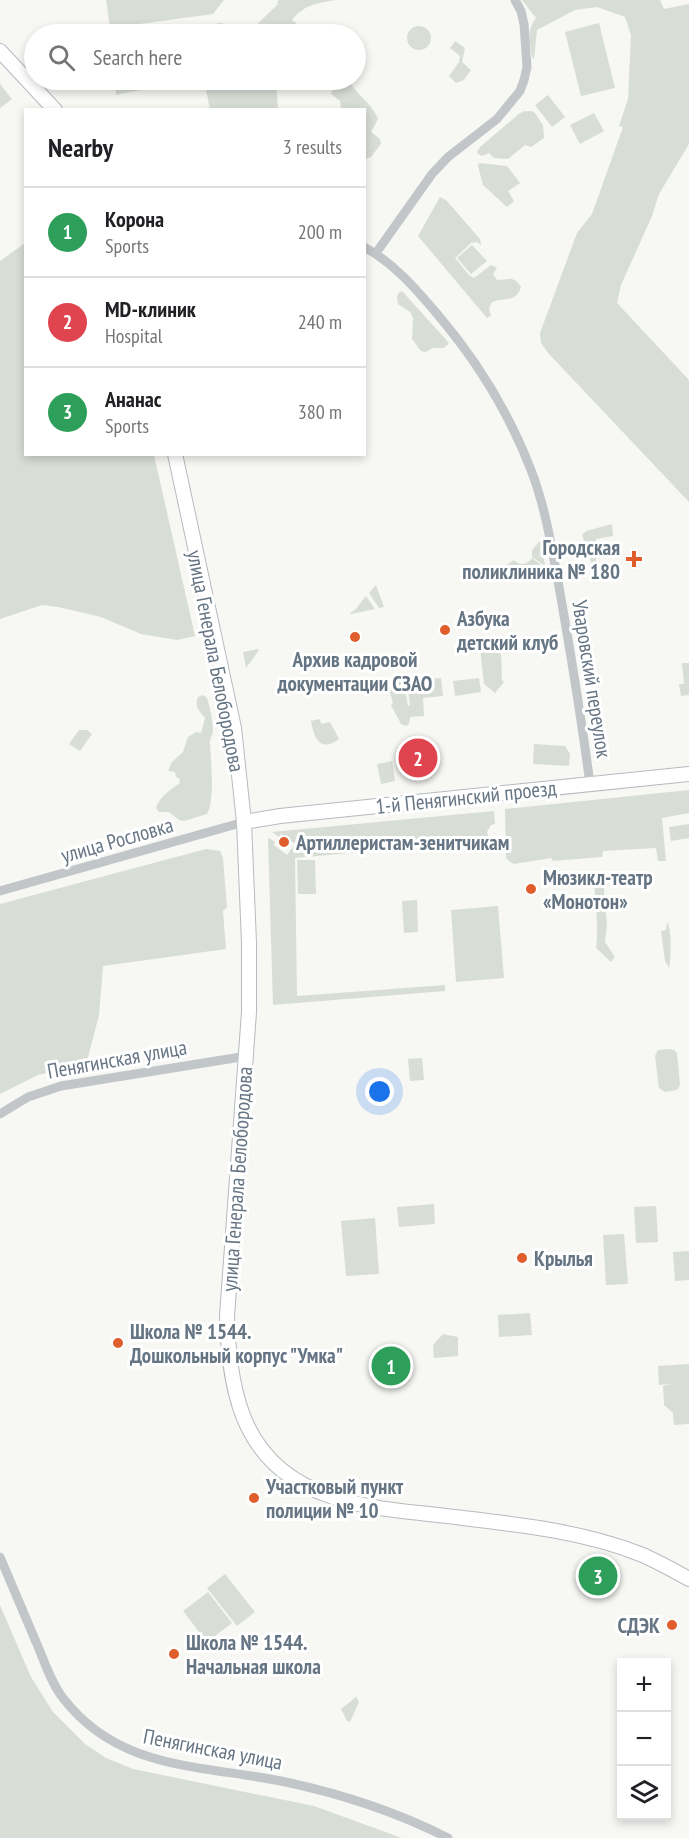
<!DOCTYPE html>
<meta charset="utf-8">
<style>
:root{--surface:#fff;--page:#f6f6f6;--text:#202124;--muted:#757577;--line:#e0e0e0;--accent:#111827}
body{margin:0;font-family:"PT Sans Narrow",sans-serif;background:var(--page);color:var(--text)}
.controls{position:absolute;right:18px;bottom:18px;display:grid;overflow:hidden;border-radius:0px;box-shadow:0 3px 9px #0003}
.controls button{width:54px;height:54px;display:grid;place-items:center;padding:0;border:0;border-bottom:2px solid var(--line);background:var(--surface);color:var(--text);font:30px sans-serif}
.you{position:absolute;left:380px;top:1092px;width:21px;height:21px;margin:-15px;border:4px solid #fff;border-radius:50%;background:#1a73e8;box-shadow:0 0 0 9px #1a73e833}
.badge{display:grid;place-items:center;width:39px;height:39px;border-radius:50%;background:var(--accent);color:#fff;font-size:20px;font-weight:700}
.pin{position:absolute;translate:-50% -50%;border:3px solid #fff;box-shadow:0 2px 6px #0006}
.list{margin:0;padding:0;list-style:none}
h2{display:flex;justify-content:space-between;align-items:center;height:78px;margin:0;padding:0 24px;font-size:26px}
h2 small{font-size:20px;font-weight:400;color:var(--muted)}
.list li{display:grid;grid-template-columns:39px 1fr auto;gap:18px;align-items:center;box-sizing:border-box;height:90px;padding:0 24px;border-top:2px solid var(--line)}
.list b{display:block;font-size:22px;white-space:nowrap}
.list p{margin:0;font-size:20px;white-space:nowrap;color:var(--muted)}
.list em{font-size:20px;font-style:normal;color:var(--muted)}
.icon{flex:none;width:33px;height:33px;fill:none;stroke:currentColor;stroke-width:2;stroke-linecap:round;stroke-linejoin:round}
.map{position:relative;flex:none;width:689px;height:1838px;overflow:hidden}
.search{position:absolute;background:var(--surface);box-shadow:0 3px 9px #0003;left:24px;top:24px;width:342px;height:66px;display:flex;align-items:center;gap:15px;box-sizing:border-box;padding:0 21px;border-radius:33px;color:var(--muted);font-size:22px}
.panel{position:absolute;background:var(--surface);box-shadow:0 3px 9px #0003;left:24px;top:108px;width:342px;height:348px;border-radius:0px}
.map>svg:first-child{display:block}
.green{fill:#d8ded5}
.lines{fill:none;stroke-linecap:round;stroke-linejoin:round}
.secondary-casing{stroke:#b6bbc0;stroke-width:16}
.street{stroke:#c2c6c9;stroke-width:9}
.secondary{stroke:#fff;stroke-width:14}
.poi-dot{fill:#df5e2c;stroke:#fff;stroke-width:2}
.labels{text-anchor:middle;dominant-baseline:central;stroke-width:6;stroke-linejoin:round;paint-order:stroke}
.poi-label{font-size:21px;font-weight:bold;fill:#667584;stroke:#fff;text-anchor:start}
.street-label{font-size:21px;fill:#667584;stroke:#fff}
</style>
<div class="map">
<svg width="689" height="1838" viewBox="0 0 689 1838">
<rect width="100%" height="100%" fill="#f7f7f4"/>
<path class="green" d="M106 0H224L213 14 110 28Z
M279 0H336C318 3 303 5 292 20L300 26 294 34H247L278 4 277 2Z
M522 0H660L664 9 689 4V144L659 194 652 216 621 285 617 303 689 380V502L549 354 541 343 540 333 577 233 592 214 623 127 619 126 628 99 631 35 625 17 597 7 575 10 537 30 534 59 532 57C530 42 526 31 536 18Z
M221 23 224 24 235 34H136Z
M599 23 615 88 581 96 565 32Z
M338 24 340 34H324L318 28Z
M407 38a12 12 0 1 1 24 0a12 12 0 1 1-24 0Z
M455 41 465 48 462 62 471 70 464 80 456 83 449 76 459 62 460 56 450 48Z
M115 80H189L116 95Z
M204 80H276L278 109H210Z
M338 80H349C356 95 373 104 378 119L371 132 380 139 381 144 371 157 365 159 364 110 341 109 340 101 331 94 333 87Z
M0 84 12 99 0 108Z
M548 95 565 117 552 127 535 105Z
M525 111C527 112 530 111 532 111 536 112 540 122 543 125L544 138 531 147 525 145 508 159 494 158 489 153 482 156 478 154 477 152 480 147 520 113Z
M594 113 604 131 580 144 570 125Z
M479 163 507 166 520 183 508 191 514 201 507 207 483 185 478 166Z
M440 197 446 200 480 239 481 245 477 242 471 243 455 258 469 275 474 278 491 265 497 268 493 274 497 280C508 280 514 275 521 287 516 303 505 297 492 302L489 308 491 316 487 318 418 236Z
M25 243 26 454 154 455 195 636 177 640 141 634 101 617 58 607 42 605 0 619V261Z
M472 245 487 261 471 274 457 258Z
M402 291 449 343 444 348H433L426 352 421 351 412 339 413 318 410 312 398 304 397 297 399 292Z
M612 524 613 536 596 539V568L592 564 582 535 586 531Z
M540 541 545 565V566L532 557V550Z
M532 558 546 569H540L539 574 481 581 480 577 497 571 514 560C520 566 527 565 532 558Z
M376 585 384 607 379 608 369 593Z
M366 596 375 609 351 614 350 613 355 610Z
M492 639C504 646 501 667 502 680L504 682 495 693 484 684 479 640Z
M258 649 259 650 246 668 243 652Z
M682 663H689V695L681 696 679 684H684Z
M441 678 443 696 423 698 424 716 410 717 409 724 406 726 401 724 391 705 393 703 387 682 404 681 408 706 410 705 407 681Z
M479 678 481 692 455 696 453 681Z
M203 695 207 698C210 708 213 720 213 731 213 735 209 739 210 744 211 759 215 802 207 814L184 821 179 820 169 812H159L156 808C159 798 170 789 179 784L180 779 176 777 175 772 168 771 172 762 183 752 188 737 196 732 201 733 205 718C199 711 194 706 198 697Z
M320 719 321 724 330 722 339 739C320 753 314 738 311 721Z
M79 730H87L92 734 80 751 69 744Z
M534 744 565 746 570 754 569 766 533 764Z
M392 761 395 781 381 784 377 764Z
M689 790V813L662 818 666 861H658L656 848 603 851 602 857 553 861 551 858 514 864 510 862 506 858 505 809Z
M494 811 495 824 491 825 487 832 489 839 429 846 295 858 297 996 445 985V991L273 1005 268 839 269 838 275 842 274 845 287 855 295 844 281 834 279 837 272 832Z
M689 824V838L671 841 669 827Z
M206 849 220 851 223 858 227 907 223 911 226 949 103 966 99 1015 86 1065 38 1075 0 1094V904Z
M297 860H315L316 894H298Z
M603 878 607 924 605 942 615 957 611 962 596 948C599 928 595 901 594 880Z
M417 900 418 932 404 933 402 901Z
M498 906 504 978 456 982 451 910Z
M667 922C672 929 671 958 669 968L665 961 661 931 666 930Z
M670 1049 674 1050 677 1053 680 1085 677 1090 665 1092 659 1088 655 1056 658 1050Z
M422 1058 424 1080 410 1081 408 1059Z
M434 1204 435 1224 399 1227 397 1207Z
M656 1206 658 1242 636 1243 634 1207Z
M375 1218 379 1274 346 1276 341 1221Z
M624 1234 628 1284 606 1285 603 1235Z
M689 1251V1280L675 1281 673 1252Z
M530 1313 532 1335 499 1337 498 1315Z
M443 1334 458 1337V1356L434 1358 433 1345Z
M689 1364V1424L674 1425 673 1413 664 1405 663 1386 671 1384 659 1385 658 1366Z
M225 1574 255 1612 237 1626 207 1588Z
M208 1592 232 1623 207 1642 183 1611Z
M0 1605 31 1677 53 1712 85 1744 106 1758 133 1769 314 1806 402 1838H0Z
M356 1697 359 1702 350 1722 347 1721 341 1709Z"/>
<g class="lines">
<g class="secondary-casing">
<path id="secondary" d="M0 51 55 110
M175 454 234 728 244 822 249 943V1012L227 1316C229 1398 245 1469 333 1497 374 1511 420 1512 463 1518 522 1525 584 1532 640 1554 657 1561 673 1570 689 1579
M244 822 280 816 689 774"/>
</g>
<path class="street" d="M364 247C394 263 417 290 438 315 478 362 509 413 531 470 545 506 551 544 558 581 570 649 581 716 590 784
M376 253 432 174 448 157 497 119 520 91 524 80 527 67 524 24 521 11 515 0
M0 891 244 822
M0 1114 28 1097 61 1086 247 1056
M0 1557C13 1588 26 1619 39 1649 46 1666 52 1684 63 1698 118 1770 200 1765 281 1781 339 1793 395 1811 448 1838"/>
<use href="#secondary" class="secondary"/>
</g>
<g class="poi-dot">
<path d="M631 550h6v6h6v6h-6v6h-6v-6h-6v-6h6z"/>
<circle cx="445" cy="630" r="6"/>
<circle cx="355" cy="637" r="6"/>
<circle cx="284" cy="842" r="6"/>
<circle cx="531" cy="889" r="6"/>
<circle cx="522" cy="1258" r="6"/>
<circle cx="118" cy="1343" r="6"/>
<circle cx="254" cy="1498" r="6"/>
<circle cx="672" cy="1625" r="6"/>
<circle cx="174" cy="1654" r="6"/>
</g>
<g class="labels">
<g class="poi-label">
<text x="620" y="547" text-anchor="end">Городская<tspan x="620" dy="24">поликлиника № 180</tspan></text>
<text x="457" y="618">Азбука<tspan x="457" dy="24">детский клуб</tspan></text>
<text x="355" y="659" text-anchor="middle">Архив кадровой<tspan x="355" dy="24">документации СЗАО</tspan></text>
<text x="296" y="842">Артиллеристам-зенитчикам</text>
<text x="543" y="877">Мюзикл-театр<tspan x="543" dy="24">«Монотон»</tspan></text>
<text x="534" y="1258">Крылья</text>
<text x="130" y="1331">Школа № 1544.<tspan x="130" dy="24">Дошкольный корпус "Умка"</tspan></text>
<text x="266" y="1486">Участковый пункт<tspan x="266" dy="24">полиции № 10</tspan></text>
<text x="660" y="1625" text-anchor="end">СДЭК</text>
<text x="186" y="1642">Школа № 1544.<tspan x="186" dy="24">Начальная школа</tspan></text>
</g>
<g class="street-label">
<text transform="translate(216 661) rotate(79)">улица Генерала Белобородова</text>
<text transform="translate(592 679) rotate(81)">Уваровский переулок</text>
<text transform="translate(466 797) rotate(-6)">1-й Пенягинский проезд</text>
<text transform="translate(117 840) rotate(-16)">улица Рословка</text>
<text transform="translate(117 1059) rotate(-10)">Пенягинская улица</text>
<text transform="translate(237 1179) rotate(-86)">улица Генерала Белобородова</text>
<text transform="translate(213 1749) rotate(11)">Пенягинская улица</text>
</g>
</g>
</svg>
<div class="controls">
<button>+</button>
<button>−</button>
<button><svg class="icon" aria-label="layers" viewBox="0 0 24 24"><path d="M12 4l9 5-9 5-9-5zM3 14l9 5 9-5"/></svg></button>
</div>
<div class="you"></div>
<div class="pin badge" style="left:391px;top:1366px;background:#2e9e5b">1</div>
<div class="pin badge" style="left:418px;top:758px;background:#e0444e">2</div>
<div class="pin badge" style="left:598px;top:1576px;background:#2e9e5b">3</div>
<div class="search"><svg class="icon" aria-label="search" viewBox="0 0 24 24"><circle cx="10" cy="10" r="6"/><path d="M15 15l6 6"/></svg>Search here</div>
<section class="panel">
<h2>Nearby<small>3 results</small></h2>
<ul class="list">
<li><span class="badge" style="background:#2e9e5b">1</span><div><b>Корона</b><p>Sports</p></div><em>200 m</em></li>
<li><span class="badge" style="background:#e0444e">2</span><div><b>MD-клиник</b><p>Hospital</p></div><em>240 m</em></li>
<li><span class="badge" style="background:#2e9e5b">3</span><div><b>Ананас</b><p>Sports</p></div><em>380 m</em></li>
</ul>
</section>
</div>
